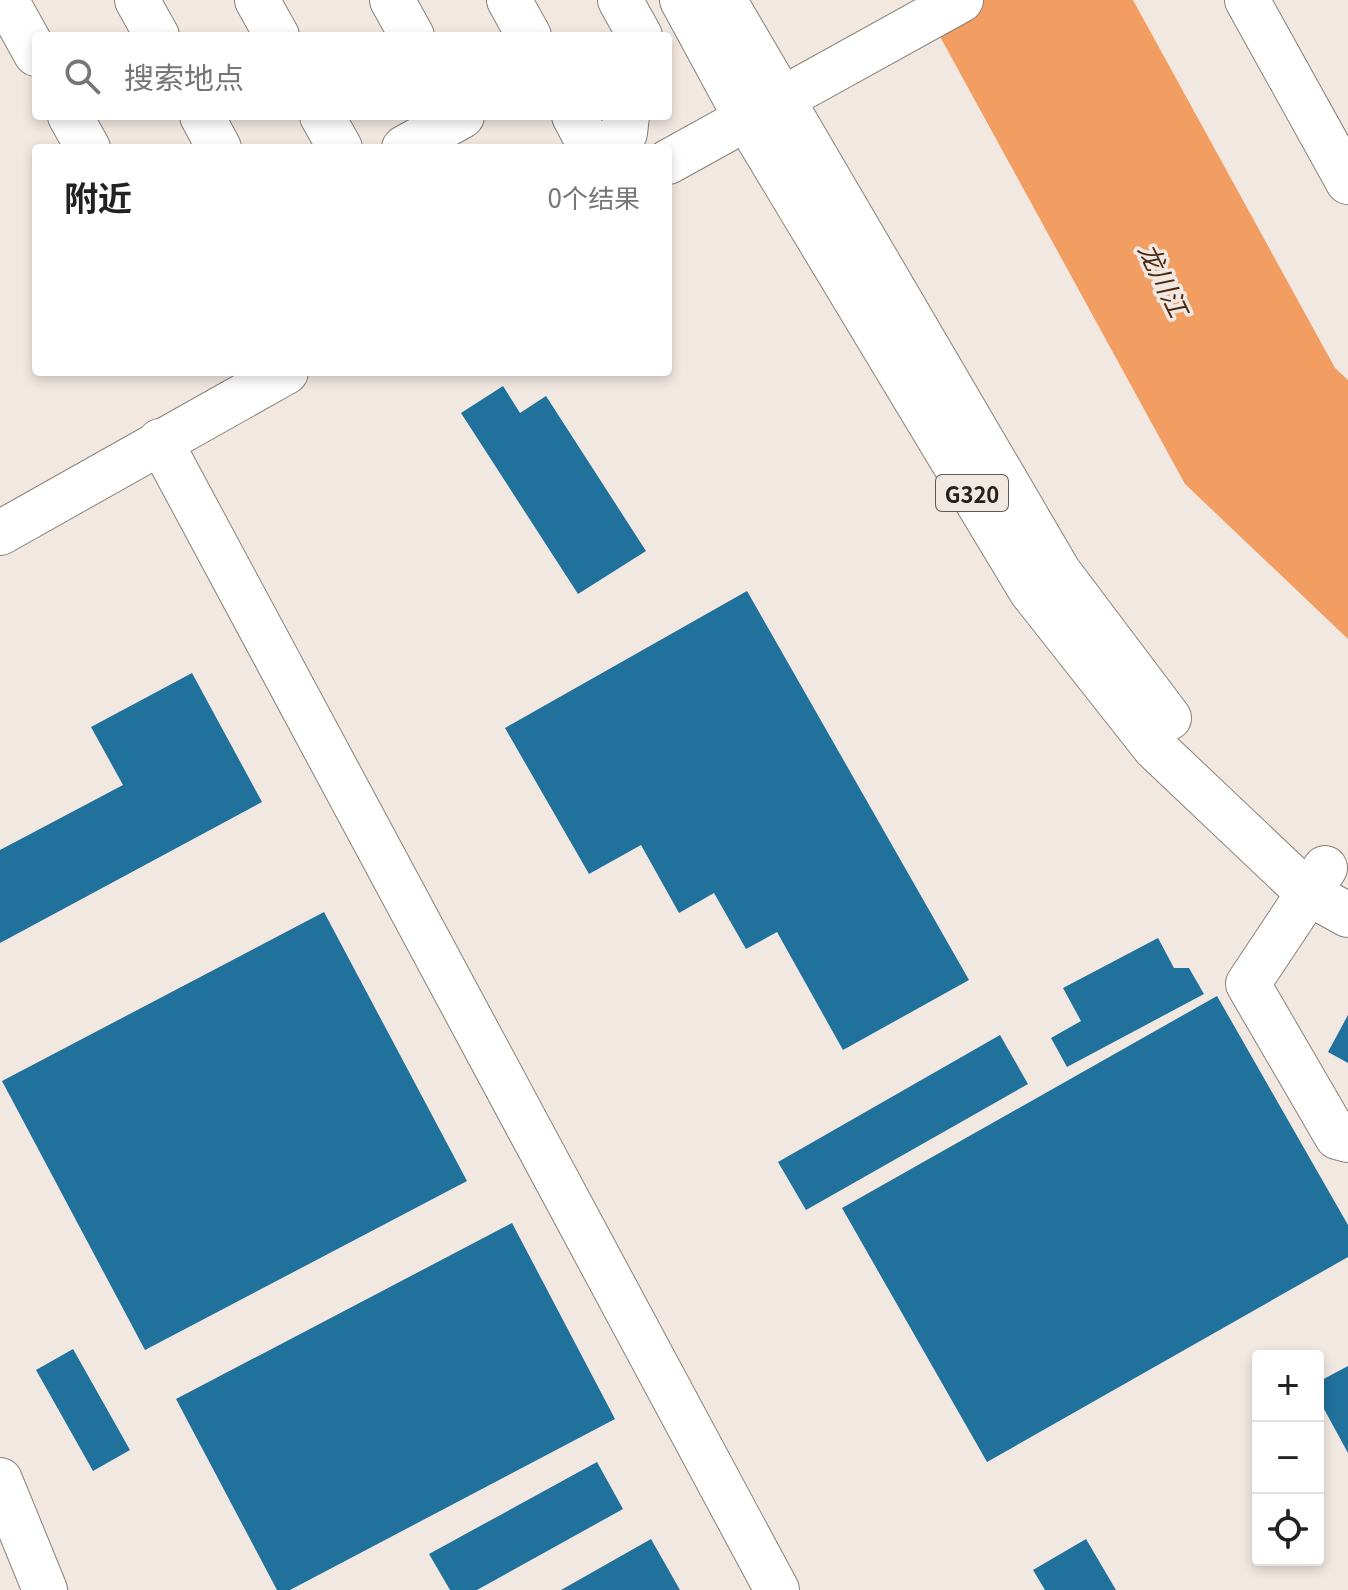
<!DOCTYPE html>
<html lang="zh">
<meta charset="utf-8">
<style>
:root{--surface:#fff;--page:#f2f2f2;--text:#222;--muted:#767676;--line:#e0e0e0}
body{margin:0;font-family:Georgia,"Noto Sans SC",serif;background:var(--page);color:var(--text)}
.controls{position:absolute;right:24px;bottom:24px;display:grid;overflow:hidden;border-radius:8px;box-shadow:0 4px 12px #0003}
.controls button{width:72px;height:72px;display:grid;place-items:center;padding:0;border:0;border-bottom:2px solid var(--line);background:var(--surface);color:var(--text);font:40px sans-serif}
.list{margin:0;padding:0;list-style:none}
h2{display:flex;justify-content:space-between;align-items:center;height:104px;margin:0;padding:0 32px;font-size:34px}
h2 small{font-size:26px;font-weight:400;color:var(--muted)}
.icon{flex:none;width:44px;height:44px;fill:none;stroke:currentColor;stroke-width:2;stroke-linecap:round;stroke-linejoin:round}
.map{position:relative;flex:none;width:1348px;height:1590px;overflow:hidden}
.search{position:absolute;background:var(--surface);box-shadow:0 4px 12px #0003;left:32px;top:32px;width:640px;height:88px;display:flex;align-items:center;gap:20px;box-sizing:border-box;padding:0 28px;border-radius:8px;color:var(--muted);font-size:30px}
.panel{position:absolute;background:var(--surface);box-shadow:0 4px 12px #0003;left:32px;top:144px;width:640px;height:232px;border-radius:8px}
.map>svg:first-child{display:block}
.water{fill:#f29d61}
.building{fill:#20719c}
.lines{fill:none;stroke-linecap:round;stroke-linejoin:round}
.minor-casing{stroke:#89807a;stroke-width:46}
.highway-casing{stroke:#89807a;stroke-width:46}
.minor{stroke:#fff;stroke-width:44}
.highway{stroke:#fff;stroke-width:44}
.labels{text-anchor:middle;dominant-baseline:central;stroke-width:7;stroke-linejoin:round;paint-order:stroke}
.shield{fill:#f2e8e2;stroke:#605b58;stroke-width:2}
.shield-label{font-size:22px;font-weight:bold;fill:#221f1d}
.water-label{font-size:26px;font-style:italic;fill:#4b2910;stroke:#f2e8e2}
</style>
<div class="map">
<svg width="1348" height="1590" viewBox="0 0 1348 1590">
<rect width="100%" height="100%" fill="#f2e8e2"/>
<path class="water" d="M920 0H1133L1335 368 1348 380V639L1185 484Z"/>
<path class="building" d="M503 386 520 413 546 396 646 551 578 594 461 413Z
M747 591 969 980 843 1050 777 932 746 949 714 893 679 913 641 845 589 874 505 728Z
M192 673 262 802 0 943V850L123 785 91 727Z
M324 912 467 1181 145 1350 2 1081Z
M1158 938 1174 968H1189L1204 994 1067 1067 1051 1038 1081 1021 1063 988Z
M1217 996 1348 1225V1257L987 1462 842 1208Z
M1348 1015V1063L1328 1052Z
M1000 1035 1028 1084 806 1210 778 1162Z
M512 1223 615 1419 290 1590H277L176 1399Z
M73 1349 130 1450 93 1471 36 1370Z
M1348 1366V1453L1318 1398V1382Z
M597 1462 623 1509 477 1590H450L429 1554Z
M651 1539 680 1590H561Z
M1086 1539 1116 1590H1045L1033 1570Z"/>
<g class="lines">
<g class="minor-casing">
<path id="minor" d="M6 0 36 54
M137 0 157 36
M257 0 277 36
M392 0 412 36
M509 0 529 36
M620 0 640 36
M1247 0 1348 182
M70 116 88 148
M202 116 219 148
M322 116 340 148
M574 116 591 148
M404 148 462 116
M598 148 625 133 627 116
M668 162 961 0
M160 441 777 1590
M0 533 286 372
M1325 868 1248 984 1337 1137 1348 1140
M0 1480 45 1590"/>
</g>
<g class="highway-casing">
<path id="highway" d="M682 0 746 118 1031 591 1155 748 1308 893 1348 915
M724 0 1059 572 1169 718"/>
</g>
<use href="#minor" class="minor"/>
<use href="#highway" class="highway"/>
</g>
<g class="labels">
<rect class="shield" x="936" y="475" width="72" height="36" rx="6"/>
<g class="shield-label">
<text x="972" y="493">G320</text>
</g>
<g class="water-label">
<text transform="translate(1165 279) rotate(64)">龙川江</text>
</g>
</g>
</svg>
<div class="controls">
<button>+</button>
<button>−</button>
<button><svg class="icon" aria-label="locate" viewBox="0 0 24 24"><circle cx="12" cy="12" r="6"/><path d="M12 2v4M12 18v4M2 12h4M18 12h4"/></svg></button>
</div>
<div class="search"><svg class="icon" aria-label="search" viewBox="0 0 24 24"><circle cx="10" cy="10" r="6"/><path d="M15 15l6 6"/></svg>搜索地点</div>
<section class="panel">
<h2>附近<small>0个结果</small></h2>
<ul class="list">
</ul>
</section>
</div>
